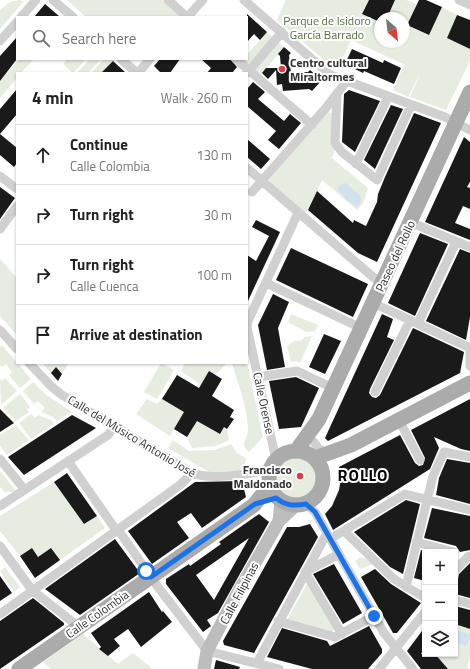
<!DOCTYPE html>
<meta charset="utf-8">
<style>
:root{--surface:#fff;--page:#f2f2f2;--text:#222;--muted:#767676;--line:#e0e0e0}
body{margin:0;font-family:"Titillium Web",sans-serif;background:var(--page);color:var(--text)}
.controls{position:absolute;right:12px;bottom:12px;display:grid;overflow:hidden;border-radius:0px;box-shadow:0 1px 3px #0004}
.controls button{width:36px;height:36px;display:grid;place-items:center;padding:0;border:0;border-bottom:1px solid var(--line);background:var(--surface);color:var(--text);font:20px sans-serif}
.compass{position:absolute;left:374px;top:12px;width:36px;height:36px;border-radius:50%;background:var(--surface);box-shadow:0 1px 3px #0004;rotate:152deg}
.stop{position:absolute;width:12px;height:12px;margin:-9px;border:3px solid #1a73e8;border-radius:50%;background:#fff}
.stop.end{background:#1a73e8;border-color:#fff;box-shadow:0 1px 4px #0008}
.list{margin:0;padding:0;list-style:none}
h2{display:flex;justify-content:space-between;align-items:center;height:52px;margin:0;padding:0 16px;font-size:17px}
h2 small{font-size:13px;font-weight:400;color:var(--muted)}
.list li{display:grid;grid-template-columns:26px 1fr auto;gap:12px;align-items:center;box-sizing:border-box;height:60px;padding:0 16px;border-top:1px solid var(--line)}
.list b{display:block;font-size:15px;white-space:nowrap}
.list p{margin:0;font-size:13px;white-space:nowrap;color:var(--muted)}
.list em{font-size:13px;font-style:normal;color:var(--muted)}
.icon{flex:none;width:22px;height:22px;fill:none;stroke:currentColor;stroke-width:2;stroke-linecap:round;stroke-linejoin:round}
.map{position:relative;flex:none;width:470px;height:669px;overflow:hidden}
.search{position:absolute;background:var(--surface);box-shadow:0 1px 3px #0004;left:16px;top:16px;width:232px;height:44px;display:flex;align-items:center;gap:10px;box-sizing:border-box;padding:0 14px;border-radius:0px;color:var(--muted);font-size:15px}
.panel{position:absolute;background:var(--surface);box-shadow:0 1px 3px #0004;left:16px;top:72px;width:232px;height:292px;border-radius:0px}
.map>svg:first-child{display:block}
.green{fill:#e6ecdf}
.water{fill:#cfe2ee}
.building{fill:#1a1a1a;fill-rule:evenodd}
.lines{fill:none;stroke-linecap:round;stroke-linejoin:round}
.street{stroke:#d0d0d0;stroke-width:9}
.secondary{stroke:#bdbdbd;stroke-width:13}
.primary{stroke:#ababab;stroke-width:15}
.route{stroke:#1a73e8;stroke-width:5}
.poi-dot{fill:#e63946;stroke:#fff;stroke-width:1.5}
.labels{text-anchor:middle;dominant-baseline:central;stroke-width:4;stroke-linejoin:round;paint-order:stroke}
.park-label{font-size:12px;fill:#56703f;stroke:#fff}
.poi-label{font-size:12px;font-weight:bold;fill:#333;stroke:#fff;text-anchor:start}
.street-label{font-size:12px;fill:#333;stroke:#fff}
.district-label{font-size:16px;font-weight:bold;letter-spacing:1px;fill:#000;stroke:#fff}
</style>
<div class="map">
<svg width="470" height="669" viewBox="0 0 470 669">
<rect width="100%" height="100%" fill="#fff"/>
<path class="green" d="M19 0 24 1 0 29V10L10 2Z
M67 0H162L179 15 177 17H86Z
M286 0H369L363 14 380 22V42H404V18H387L395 0H406L417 4 407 25 428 35 442 7 457 15 447 38 470 49V61L446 110 410 97 421 72 408 97 393 90 404 65 412 68 351 40 338 69 330 65 277 20Z
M267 32 284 47 261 75 242 60 247 59V55Z
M19 59H34L21 73H17V78L0 98V81Z
M67 59H86L73 73 63 64Z
M90 59H101L88 73H77Z
M104 59H110L113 61 101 73H91Z
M328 112 332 113 335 150 332 158 368 188 363 203 357 210 322 180 305 215 270 183 269 180Z
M0 259 17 278V335L0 316Z
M291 314 318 325 315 331 306 332 288 322Z
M312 336 300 363 296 361 291 362 287 346 294 341H301L305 337Z
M2 345 31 379 20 388 9 375 12 372 6 364 2 367 0 365V347Z
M247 362 263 437 249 452C238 444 249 439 248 428 247 406 238 384 232 363Z
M42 363H69L62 374 56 367 51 373Z
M161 363 174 370 157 399 144 392Z
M185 363H225V365L215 375 209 372 201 385 181 371Z
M5 378 17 391 1 405 0 379 2 381Z
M33 382 45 394 72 412 57 421 53 417 41 412 45 408 38 401 34 404 23 391Z
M20 394 30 407 27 410 29 412 16 421 3 408Z
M147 399 157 404 162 399 184 412 170 436 136 414Z
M31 414 35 418 38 415 51 420 54 424 31 439 19 423Z
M197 421 220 434 224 427 227 429 229 440 215 446 192 448 187 437Z
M16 425 29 440 7 455 0 446V435Z
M173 440 189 451 215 450 231 444 236 452 246 459 243 471 209 472 168 448Z
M274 478a22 22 0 1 1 44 0a22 22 0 1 1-44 0Z
M0 471 17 492H4L0 487Z
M54 482 84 524 97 516 105 528 60 560 51 548 38 557 32 548 20 556 0 531V516Z
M361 557 369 560 373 564 360 569 355 561Z
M5 567 20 587 14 592 0 571Z
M308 582 335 629 332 633 287 620Z
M455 624 470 629V655L467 669H448L435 654H455Z
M83 634 118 664 133 653 153 669H51L43 662Z"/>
<path class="water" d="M346 183 361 197 360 204 356 206 347 200 338 190 339 186Z
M455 629 470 635 466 646 455 642Z"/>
<path class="building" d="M369 0H395L387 18H380V22L362 14Z
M419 0H426L442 7 429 35 407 25Z
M45 4 60 17H34Z
M247 14 267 32 260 40 254 34 247 42Z
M457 15 470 20V49L447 38Z
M17 37V59L0 81V56Z
M284 47 291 53 289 55 291 73 308 72 310 70 322 80 312 91 309 89 283 91 282 84 277 85 276 70 268 79 262 73 266 68H281L280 56 278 54Z
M352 49 383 63 384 60 401 68 394 84 364 71 363 73 345 64Z
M160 59H180L170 73H161L154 66Z
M201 59H230L237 67 232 73H207L211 68Z
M113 61 126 73H101Z
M253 82 265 92 258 99 284 121 290 114 301 123 279 149 268 140 276 131 247 106V89Z
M17 89V114L0 134V109Z
M349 90 380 101 355 152 342 142 344 94Z
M391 105 403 109 375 169 364 160Z
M414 113 441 123 377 262 358 253 308 210 317 191 353 223 354 220 366 226 377 202 378 194 385 177Z
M0 134 17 148V163L14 167 0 155Z
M464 137 470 142V182L467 187 470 188V209L463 206 455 223 470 229V240L425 222Z
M247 139 270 159 261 169 247 157Z
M0 187 15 198 0 219Z
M256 220 280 232 247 303V255L256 261 269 236 252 227Z
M420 233 448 244 415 316 388 303Z
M291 248 368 284 353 317 276 280Z
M460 249 470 253V317L466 340 426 321Z
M273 294 289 302 278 328 285 367 267 370 258 325Z
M382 314 393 319 387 337 394 340 370 389 369 393 372 397 376 398 380 395 413 328 464 352 460 373 328 441 325 438Z
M324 334 341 341 325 374 309 367Z
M56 367 62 374 58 381 51 373Z
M209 371 222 379 212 396 234 410 230 417 234 419 227 429 224 427 220 434 197 421 187 437 174 429 184 412 162 399 177 375 199 388Z
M296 377 319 388 301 427 279 429 269 381Z
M470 399V451L461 449 434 437 439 448 430 469 333 530 325 514 332 506 339 490 341 478 339 467 400 435 415 463 419 466 423 465 425 458 411 430Z
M0 409 14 423 0 432Z
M72 415 96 428 24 475 8 457Z
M447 459 470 463V504L436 495 439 478Z
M67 473 97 516 84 524 54 482Z
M242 481 246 497 202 528 191 513 177 522 189 538 152 564 128 531 195 482Z
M406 500 420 504 403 574 390 567 354 532Z
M432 508 470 516V550L460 552 456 546 424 538Z
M259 514 269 522 218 613 207 620 211 626 203 632 166 584V579L189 564 190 566 221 544 219 542ZM249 538 214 600 196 575Z
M310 524 318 537 254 653 224 645 223 641 287 527H299Z
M115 539 140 573 80 615 45 589Z
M32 548 38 557 51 548 60 560 35 578 20 556Z
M421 550 430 552H425V581L414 578Z
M470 563V598L455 594 459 574Z
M334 564 362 613 343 624 313 574Z
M375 569 391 584 421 603 397 633H393L361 577Z
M0 576 12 593 0 601Z
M149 592 162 612 163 611 172 622 141 647 128 629 114 639 120 646 108 656 99 649 101 647 91 633Z
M33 598 64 623V625L0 669V621Z
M455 606 470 610V629L455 624Z
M369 626 382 649V653L368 669H312L267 657 282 628 327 641 330 646Z
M425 627V647L421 654H435L448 669H421L407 651Z
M216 660 240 667 239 669H214Z"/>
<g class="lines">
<path class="street" d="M53 0 73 17
M168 0 187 17
M244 0 335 79
M459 0 470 5
M191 13 203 0
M21 17 36 0
M0 41 17 22
M121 59 137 73
M236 59 312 125
M138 73 150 59
M247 73 282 32
M331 75 445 117 470 130
M337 95 335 143 342 152 377 180 411 105
M356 164 388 97
M247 168 373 277 382 283
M0 176 17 189
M252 192 325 109 346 82
M410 222 470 247
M0 229 17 206
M266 283 361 328
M373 303 470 348
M418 323 456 242
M0 330 17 349
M470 350V366
M29 363 52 387 62 395 192 473C209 480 252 475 270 468
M258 377 297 371 333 388
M375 392 410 320
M399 420 420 460
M314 442 318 448 328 454
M0 459 24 489
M276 460 247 327 248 321 298 213
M68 461 116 530 121 534 158 587 207 651 279 669
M306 504 315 512 384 633 413 669
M0 506 108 435 115 426
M344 531 394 579 425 598
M330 539 405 494 470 510
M416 542 454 552
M0 546 32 590 79 627
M339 554 305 572 342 634
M455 570 469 556
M406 587 433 476 444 452 470 457
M455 600 470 604
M0 614 180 485 192 473
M278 621 335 637 374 616
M257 663 327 533
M379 669 425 612"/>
<path class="secondary" d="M279 521 281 501
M204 669 207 651 236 596 279 521 295 506"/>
<path class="primary" d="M269 478a27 27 0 1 1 54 0a27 27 0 1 1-54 0Z
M296 451 319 419 470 92
M315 458 351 445 470 383
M19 669 254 505 269 486"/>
</g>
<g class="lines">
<path class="route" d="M146 571 151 577 255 504 276 498C286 506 294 506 306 504L315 512 374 616"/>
</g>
<g class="poi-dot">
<circle cx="282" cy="69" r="4"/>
<circle cx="300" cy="476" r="4"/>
</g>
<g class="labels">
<g class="park-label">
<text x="327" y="20">Parque de Isidoro<tspan x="327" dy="14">García Barrado</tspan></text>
</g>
<g class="poi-label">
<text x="290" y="62">Centro cultural<tspan x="290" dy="14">Miraltormes</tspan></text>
<text x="292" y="469" text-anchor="end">Francisco<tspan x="292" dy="14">Maldonado</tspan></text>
</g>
<g class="street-label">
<text transform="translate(395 256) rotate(-65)">Paseo del Rollo</text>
<text transform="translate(264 403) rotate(78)">Calle Orense</text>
<text transform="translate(132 436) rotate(31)">Calle del Músico Antonio José</text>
<text transform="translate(239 593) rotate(-62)">Calle Filipinas</text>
<text transform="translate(97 614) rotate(-35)">Calle Colombia</text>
</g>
<g class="district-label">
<text x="363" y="475">ROLLO</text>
</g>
</g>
</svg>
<div class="controls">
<button>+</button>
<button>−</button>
<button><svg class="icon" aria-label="layers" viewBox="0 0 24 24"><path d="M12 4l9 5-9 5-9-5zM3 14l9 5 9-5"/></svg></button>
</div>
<svg class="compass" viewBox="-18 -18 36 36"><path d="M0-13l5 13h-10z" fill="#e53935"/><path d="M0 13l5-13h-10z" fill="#767676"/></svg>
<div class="stop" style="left:146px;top:571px"></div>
<div class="stop end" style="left:374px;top:616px"></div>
<div class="search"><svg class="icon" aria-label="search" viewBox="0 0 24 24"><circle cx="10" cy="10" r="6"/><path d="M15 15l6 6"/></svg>Search here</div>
<section class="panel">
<h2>4 min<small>Walk · 260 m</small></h2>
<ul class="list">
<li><svg class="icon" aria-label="ahead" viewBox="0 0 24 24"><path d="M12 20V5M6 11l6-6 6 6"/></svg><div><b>Continue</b><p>Calle Colombia</p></div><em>130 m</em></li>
<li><svg class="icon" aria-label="right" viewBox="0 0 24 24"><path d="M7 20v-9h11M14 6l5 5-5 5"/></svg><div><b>Turn right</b></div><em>30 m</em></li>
<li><svg class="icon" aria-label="right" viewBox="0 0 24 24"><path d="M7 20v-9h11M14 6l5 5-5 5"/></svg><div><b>Turn right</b><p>Calle Cuenca</p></div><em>100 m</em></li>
<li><svg class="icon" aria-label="arrive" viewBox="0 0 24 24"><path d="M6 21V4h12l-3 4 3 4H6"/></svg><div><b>Arrive at destination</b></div></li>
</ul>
</section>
</div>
